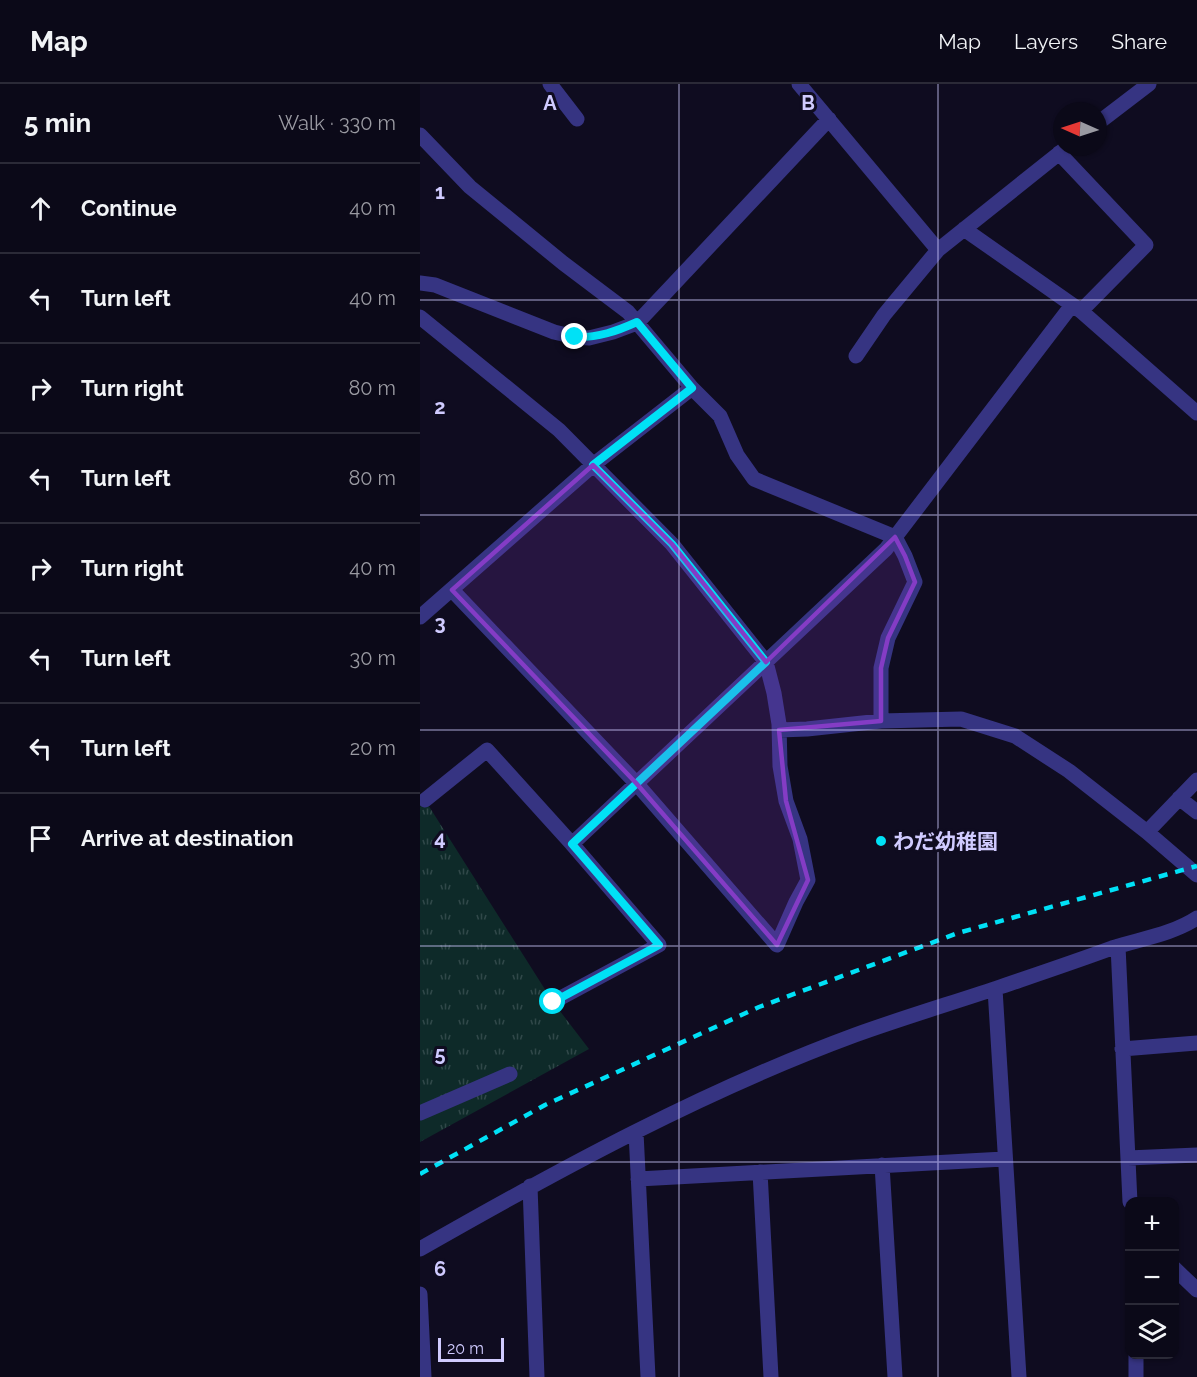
<!DOCTYPE html>
<meta charset="utf-8">
<style>
:root{--surface:#0b0918;--page:#191725;--text:#f1f3f6;--muted:#9a9aa2;--line:#2b2a37}
body{margin:0;font-family:Raleway,"Noto Sans JP",sans-serif;background:var(--page);color:var(--text)}
.controls{position:absolute;right:18px;bottom:18px;display:grid;overflow:hidden;border-radius:12px;box-shadow:0 2px 4px #0004}
.controls button{width:54px;height:54px;display:grid;place-items:center;padding:0;border:0;border-bottom:2px solid var(--line);background:var(--surface);color:var(--text);font:30px sans-serif}
.compass{position:absolute;left:633px;top:18px;width:54px;height:54px;border-radius:50%;background:var(--surface);box-shadow:0 2px 4px #0004;rotate:273deg}
.scale{position:absolute;left:18px;bottom:15px;width:66px;box-sizing:border-box;padding-left:6px;border:3px solid #d0cbff;border-top:0;font-size:16px;line-height:21px;white-space:nowrap;color:#d0cbff;-webkit-text-stroke:4px #0f0c20;paint-order:stroke}
.stop{position:absolute;width:18px;height:18px;margin:-14px;border:4px solid #00e1f6;border-radius:50%;background:#fff}
.stop.end{background:#00e1f6;border-color:#fff;box-shadow:0 2px 6px #0008}
.list{margin:0;padding:0;list-style:none}
h2{display:flex;justify-content:space-between;align-items:center;height:78px;margin:0;padding:0 24px;font-size:26px}
h2 small{font-size:20px;font-weight:400;color:var(--muted)}
.list li{display:grid;grid-template-columns:39px 1fr auto;gap:18px;align-items:center;box-sizing:border-box;height:90px;padding:0 24px;border-top:2px solid var(--line)}
.list b{display:block;font-size:22px;white-space:nowrap}
.list em{font-size:20px;font-style:normal;color:var(--muted)}
.icon{flex:none;width:33px;height:33px;fill:none;stroke:currentColor;stroke-width:2;stroke-linecap:round;stroke-linejoin:round}
.map{position:relative;flex:none;width:777px;height:1293px;overflow:hidden}
header{display:flex;align-items:center;gap:36px;box-sizing:border-box;height:84px;padding:0 30px;background:var(--surface);border-bottom:2px solid var(--line)}
header strong{font-size:28px}
nav{display:flex;gap:33px;margin-inline-start:auto;font-size:21px}
main{display:flex}
aside{flex:1;background:var(--surface)}
.map>svg:first-child{display:block}
.park{fill:url(#park-tufts)}
.lines{fill:none;stroke-linecap:round;stroke-linejoin:round}
.minor{stroke:#363482;stroke-width:15}
.rail{stroke:#00e1f6;stroke-width:4.5;stroke-dasharray:9 8;stroke-linecap:butt}
.route{stroke:#00e1f6;stroke-width:8}
.marked{fill:#843cc5;fill-opacity:0.2;stroke:#843cc5;stroke-width:4.5;stroke-linejoin:round}
.grid{fill:none;stroke:#d0cbff;stroke-width:1.5;stroke-opacity:0.55}
.poi-dot{fill:#00e1f6;stroke:#0f0c20;stroke-width:2}
.labels{text-anchor:middle;dominant-baseline:central;stroke-width:6;stroke-linejoin:round;paint-order:stroke}
.poi-label{font-size:21px;font-weight:bold;fill:#d0cbff;stroke:#0f0c20;text-anchor:start}
.grid-label{font-size:20px;text-anchor:middle;font-weight:bold;fill:#d0cbff;stroke:#0f0c20;stroke-width:6;stroke-linejoin:round;paint-order:stroke}
</style>
<header>
<strong>Map</strong>
<nav><a>Map</a><a>Layers</a><a>Share</a></nav>
</header>
<main>
<aside>
<h2>5 min<small>Walk · 330 m</small></h2>
<ul class="list">
<li><svg class="icon" aria-label="ahead" viewBox="0 0 24 24"><path d="M12 20V5M6 11l6-6 6 6"/></svg><div><b>Continue</b></div><em>40 m</em></li>
<li><svg class="icon" aria-label="left" viewBox="0 0 24 24"><path d="M17 20v-9H6M10 6l-5 5 5 5"/></svg><div><b>Turn left</b></div><em>40 m</em></li>
<li><svg class="icon" aria-label="right" viewBox="0 0 24 24"><path d="M7 20v-9h11M14 6l5 5-5 5"/></svg><div><b>Turn right</b></div><em>80 m</em></li>
<li><svg class="icon" aria-label="left" viewBox="0 0 24 24"><path d="M17 20v-9H6M10 6l-5 5 5 5"/></svg><div><b>Turn left</b></div><em>80 m</em></li>
<li><svg class="icon" aria-label="right" viewBox="0 0 24 24"><path d="M7 20v-9h11M14 6l5 5-5 5"/></svg><div><b>Turn right</b></div><em>40 m</em></li>
<li><svg class="icon" aria-label="left" viewBox="0 0 24 24"><path d="M17 20v-9H6M10 6l-5 5 5 5"/></svg><div><b>Turn left</b></div><em>30 m</em></li>
<li><svg class="icon" aria-label="left" viewBox="0 0 24 24"><path d="M17 20v-9H6M10 6l-5 5 5 5"/></svg><div><b>Turn left</b></div><em>20 m</em></li>
<li><svg class="icon" aria-label="arrive" viewBox="0 0 24 24"><path d="M6 21V4h12l-3 4 3 4H6"/></svg><div><b>Arrive at destination</b></div></li>
</ul>
</aside>
<div class="map">
<svg width="777" height="1293" viewBox="0 0 777 1293">
<defs>
<pattern id="park-tufts" width="24" height="20" patternUnits="userSpaceOnUse" patternTransform="scale(1.5)"><rect width="24" height="20" fill="#0e2a29"/><path d="M3 7l-1-3M5 7V3M7 7l1-3M15 17l-1-3M17 17v-4M19 17l1-3" fill="none" stroke="#304849"/></pattern>
</defs>
<rect width="100%" height="100%" fill="#0f0c20"/>
<path class="park" d="M5 716 133 918 169 965 0 1058V723Z"/>
<g class="lines">
<path class="minor" d="M130 0 157 35
M379 0 518 166
M678 39 729 0
M0 51 50 103 143 179 208 228 272 304 173 381 0 533
M639 69 726 161 661 227
M544 145 661 227 777 329
M0 199 15 201 134 248 155 253 169 254 193 248 217 239 409 35
M0 233 139 346 252 460 346 578 354 609 359 640 360 682 366 717 380 755 388 796 376 818 357 861 216 699 32 506
M436 272 464 231 518 166 647 63
M272 304 300 332 317 371 334 395 475 453 485 472 495 498 468 554 461 584V637
M359 646 387 645 461 637 541 635 595 652 649 687 727 748 777 791
M759 714 777 728
M5 716 67 666 152 760 466 465 652 221
M727 748 777 696
M698 862 710 1118
M575 905 599 1293
M133 918 239 861 152 760
M702 965 777 959
M0 1029 90 990
M216 1048 228 1293
M708 1074 777 1071
M462 1081 475 1293
M340 1088 351 1293
M218 1095 584 1075
M110 1102 117 1293
M0 1165C140 1085 283 1007 435 951 482 934 529 920 577 904 615 891 654 878 692 864 720 855 753 850 777 834
M754 1184 777 1206
M0 1210 4 1293
M716 1270V1293"/>
<path class="rail" d="M0 1090 125 1021 339 923 538 849 777 782"/>
</g>
<g class="lines">
<path class="route" d="M133 918 239 861 152 760 346 578 252 460 173 381 272 304 217 238C197 247 178 254 155 253"/>
</g>
<path class="marked" d="M173 381 252 460 346 578 475 453 485 472 495 498 468 554 461 584V637L359 646 366 717 388 796 357 861 216 699 32 506Z"/>
<path class="grid" d="M259 0V1293M518 0V1293M0 216H777M0 431H777M0 646H777M0 862H777M0 1078H777"/>
<circle class="poi-dot" cx="461" cy="757" r="6"/>
<g class="labels">
<g class="poi-label">
<text x="473" y="757">わだ幼稚園</text>
</g>
</g>
<g class="grid-label">
<text x="130" y="26">A</text>
<text x="388" y="26">B</text>
<text x="20" y="115">1</text>
<text x="20" y="330">2</text>
<text x="20" y="546">3</text>
<text x="20" y="761">4</text>
<text x="20" y="977">5</text>
<text x="20" y="1192">6</text>
</g>
</svg>
<div class="controls">
<button>+</button>
<button>−</button>
<button><svg class="icon" aria-label="layers" viewBox="0 0 24 24"><path d="M12 4l9 5-9 5-9-5zM3 14l9 5 9-5"/></svg></button>
</div>
<svg class="compass" viewBox="-18 -18 36 36"><path d="M0-13l5 13h-10z" fill="#e53935"/><path d="M0 13l5-13h-10z" fill="#9a9aa2"/></svg>
<div class="scale">20 m</div>
<div class="stop" style="left:133px;top:918px"></div>
<div class="stop end" style="left:155px;top:253px"></div>
</div>
</main>
